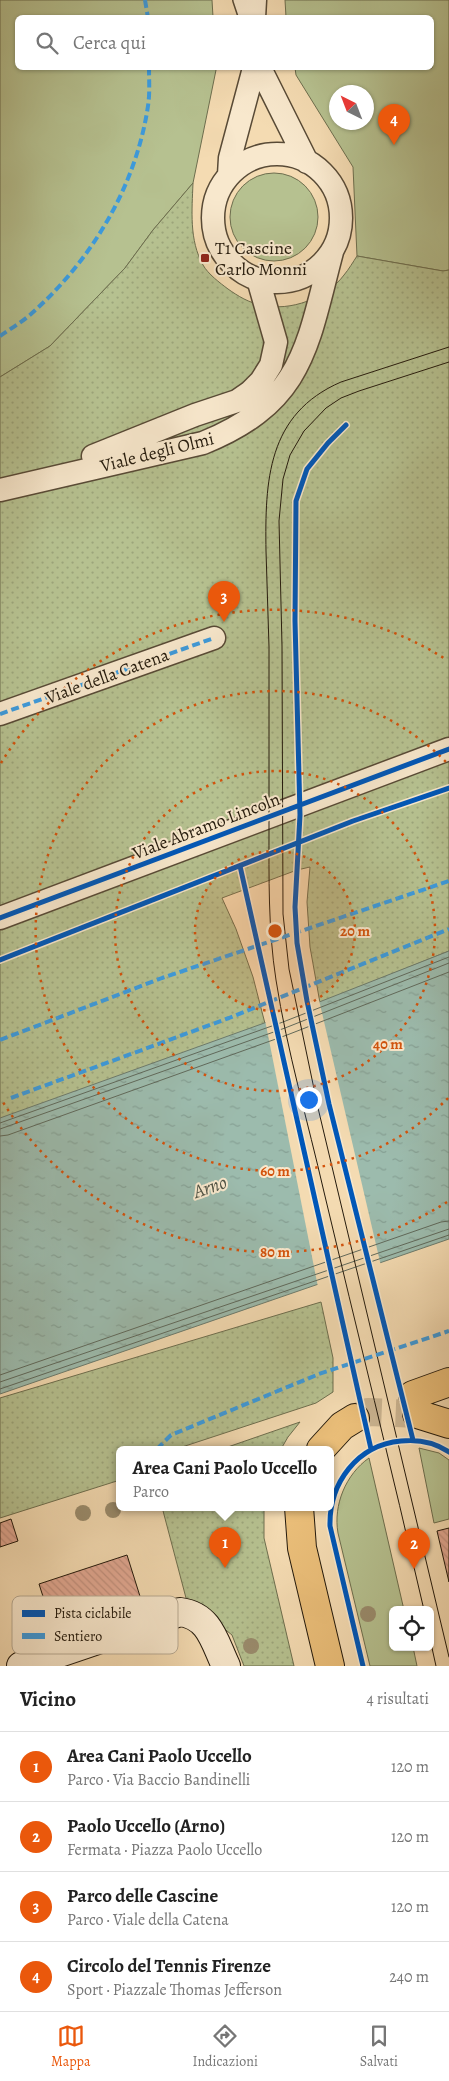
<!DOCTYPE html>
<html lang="it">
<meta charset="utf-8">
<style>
:root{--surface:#fff;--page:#f6f6f6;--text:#222;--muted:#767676;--line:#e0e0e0;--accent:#ea580c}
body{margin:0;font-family:Alegreya,serif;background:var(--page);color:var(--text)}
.controls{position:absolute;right:15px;bottom:15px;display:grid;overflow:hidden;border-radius:8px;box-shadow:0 1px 4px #0004}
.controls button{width:45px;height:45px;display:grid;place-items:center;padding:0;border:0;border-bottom:1px solid var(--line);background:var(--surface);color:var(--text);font:25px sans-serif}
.compass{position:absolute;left:329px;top:85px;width:45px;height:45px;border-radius:50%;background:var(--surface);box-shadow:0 1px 4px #0004;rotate:318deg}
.you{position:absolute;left:308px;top:1099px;width:18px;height:18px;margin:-12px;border:4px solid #fff;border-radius:50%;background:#1a73e8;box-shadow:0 0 0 8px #1a73e833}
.badge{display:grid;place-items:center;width:32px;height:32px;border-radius:50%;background:var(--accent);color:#fff;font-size:16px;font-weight:700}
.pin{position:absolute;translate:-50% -41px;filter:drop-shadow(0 1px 2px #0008)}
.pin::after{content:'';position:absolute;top:26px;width:18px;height:15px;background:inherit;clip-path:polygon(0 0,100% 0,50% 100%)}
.popup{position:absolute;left:116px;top:1446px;width:218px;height:65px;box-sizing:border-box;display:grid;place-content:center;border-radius:8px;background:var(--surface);filter:drop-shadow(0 1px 4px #0005);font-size:16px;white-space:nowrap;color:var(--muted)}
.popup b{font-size:19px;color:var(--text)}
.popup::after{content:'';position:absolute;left:50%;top:100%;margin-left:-10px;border:10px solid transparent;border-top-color:var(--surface)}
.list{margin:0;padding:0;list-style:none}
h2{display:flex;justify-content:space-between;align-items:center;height:65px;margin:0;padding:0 20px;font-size:21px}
h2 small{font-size:16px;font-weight:400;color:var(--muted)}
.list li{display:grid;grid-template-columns:32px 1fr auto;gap:15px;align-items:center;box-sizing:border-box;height:70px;padding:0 20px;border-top:1px solid var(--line)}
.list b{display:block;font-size:19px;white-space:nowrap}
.list p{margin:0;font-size:16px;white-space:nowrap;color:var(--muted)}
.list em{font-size:16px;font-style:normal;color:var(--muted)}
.icon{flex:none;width:28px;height:28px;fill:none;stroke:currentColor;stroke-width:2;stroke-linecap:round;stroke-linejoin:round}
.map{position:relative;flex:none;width:449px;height:1666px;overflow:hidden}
.search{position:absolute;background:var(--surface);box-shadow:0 1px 4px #0004;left:15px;right:15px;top:15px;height:55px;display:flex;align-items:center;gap:12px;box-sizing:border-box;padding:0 18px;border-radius:8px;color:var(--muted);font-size:19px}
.sheet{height:345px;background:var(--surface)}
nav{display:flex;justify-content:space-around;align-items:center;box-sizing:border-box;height:70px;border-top:1px solid var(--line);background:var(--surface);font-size:14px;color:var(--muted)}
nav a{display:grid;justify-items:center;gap:2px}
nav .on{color:var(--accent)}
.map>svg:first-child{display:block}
.green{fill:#b6c190;stroke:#6d6e4e;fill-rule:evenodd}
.park{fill:url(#park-dots);stroke:#6d6e4e}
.water{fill:url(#water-ripples);stroke:#6c7b6d}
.pier{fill:#f4dbb2}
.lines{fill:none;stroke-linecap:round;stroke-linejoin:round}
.shore{stroke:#606a5c;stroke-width:1}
.building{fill:url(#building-back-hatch);stroke:#241a0c}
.primary-tunnel{stroke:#cab491;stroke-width:28;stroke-dasharray:28 14;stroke-linecap:butt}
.lane-casing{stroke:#584a36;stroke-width:14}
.street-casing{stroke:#584a36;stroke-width:25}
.secondary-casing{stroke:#241a0c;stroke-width:30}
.primary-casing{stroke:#241a0c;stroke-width:30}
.lane{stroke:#f8e8cd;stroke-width:11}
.street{stroke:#f8e8cd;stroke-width:22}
.secondary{stroke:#f8e8cd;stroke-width:28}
.primary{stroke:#eabe79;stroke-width:28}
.tram{stroke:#241a0c;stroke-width:1}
.quiet{stroke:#3c9bde;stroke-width:4;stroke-dasharray:8 4;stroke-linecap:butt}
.cycleway-casing{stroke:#f8e8cd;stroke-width:8}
.cycleway{stroke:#0057b8;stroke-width:5}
.tree{fill:#9a8c6d}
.ring{fill:none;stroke:#d4530c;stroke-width:2.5;stroke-dasharray:2.5 5}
.poi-dot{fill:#8f2418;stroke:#f8e8cd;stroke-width:2}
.labels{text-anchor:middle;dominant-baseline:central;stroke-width:4;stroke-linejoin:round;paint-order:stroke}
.poi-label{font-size:18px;fill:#241a0c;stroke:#f8e8cd;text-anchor:start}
.street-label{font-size:18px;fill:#241a0c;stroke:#f8e8cd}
.water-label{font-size:19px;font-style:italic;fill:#4e5244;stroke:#f8e8cd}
.key{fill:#f8e8cd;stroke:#b8aa93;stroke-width:1}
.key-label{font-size:14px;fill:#241a0c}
.centre{fill:#d4530c;stroke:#f8e8cd;stroke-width:2.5}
.ring-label{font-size:15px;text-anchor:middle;font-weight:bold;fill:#d4530c;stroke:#f8e8cd;stroke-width:4;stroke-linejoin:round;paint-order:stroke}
</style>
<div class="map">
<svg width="449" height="1666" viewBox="0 0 449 1666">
<defs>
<pattern id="park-dots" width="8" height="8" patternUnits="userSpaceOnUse" patternTransform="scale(1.25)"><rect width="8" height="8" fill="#b6c190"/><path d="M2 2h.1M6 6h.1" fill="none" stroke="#9ca57b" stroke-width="1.8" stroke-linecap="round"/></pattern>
<pattern id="water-ripples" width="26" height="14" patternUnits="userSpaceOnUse" patternTransform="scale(1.25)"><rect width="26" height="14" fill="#9cbbad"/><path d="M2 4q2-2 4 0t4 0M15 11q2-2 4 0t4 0" fill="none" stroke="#86a094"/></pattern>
<pattern id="building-back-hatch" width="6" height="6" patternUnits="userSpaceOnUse" patternTransform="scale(1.25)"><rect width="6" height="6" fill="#e1a892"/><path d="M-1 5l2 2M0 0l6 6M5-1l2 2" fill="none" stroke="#c1907d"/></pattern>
</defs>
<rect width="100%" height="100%" fill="#f4dbb2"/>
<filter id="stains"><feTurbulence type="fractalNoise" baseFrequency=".004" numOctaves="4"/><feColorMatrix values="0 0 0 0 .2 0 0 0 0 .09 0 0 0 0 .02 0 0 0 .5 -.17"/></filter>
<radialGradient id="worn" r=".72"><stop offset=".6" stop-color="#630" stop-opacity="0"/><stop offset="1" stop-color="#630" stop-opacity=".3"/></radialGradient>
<path class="green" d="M0 0H212L213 17 18 18V68H216V70L193 183 153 230 125 268 50 346 0 377Z
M285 0H449V270L443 271 357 256 353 167 296 75 295 68H432V18L286 17ZM336 92H366V122H336Z
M230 217a44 44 0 1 1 88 0a44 44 0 1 1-88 0Z
M419 1448 439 1453 449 1460V1519L434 1523Z
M369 1458 404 1610H393V1647H413L417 1666H370L338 1533C333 1505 346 1474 369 1458Z"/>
<path class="park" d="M193 183C192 210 189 240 203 265 208 274 220 283 228 289 238 296 249 303 262 305 290 312 327 298 344 275 349 269 353 262 357 256L443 271 449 270V951L320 1003 310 947 307 902 310 867 297 870 222 898 236 929 253 977 269 1039 0 1131V377L50 346 125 268 153 230Z
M321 1302 333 1358V1392L316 1403 176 1449H120V1480L0 1518V1398Z
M300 1422 288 1437 281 1449H222Z
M162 1507H264V1538L294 1666H244L232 1635 186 1598Z"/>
<path class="water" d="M449 951V1239L0 1394V1118L281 1017Z"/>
<path class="pier" d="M319 1000 381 1266 318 1287 265 1020Z"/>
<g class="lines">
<path class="shore" d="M0 1123 283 1022 449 957
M0 1129 285 1028 449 963
M0 1136 8 1135 287 1035 449 972
M0 1375 441 1222 449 1221
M0 1382 449 1229
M0 1389 449 1235"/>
</g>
<path class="building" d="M11 1519 18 1541 0 1547V1523Z
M449 1528V1582L437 1531Z
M127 1555 144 1609 107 1621 101 1602 77 1610 83 1629 56 1637 39 1584Z"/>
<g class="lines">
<path class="primary-tunnel" d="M355 1418 368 1412 417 1414"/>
<g class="lane-casing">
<path id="lane" d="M239 0 245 18"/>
</g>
<g class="street-casing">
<path id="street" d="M254 18 255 0
M260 68 307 162
M213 218a64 64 0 1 1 128 0a64 64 0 1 1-128 0Z
M229 175 230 158 254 68
M93 456 195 415 237 401 250 392 261 381 271 365 276 342 258 279
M0 490 203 443C304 402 307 346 332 252
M0 714 214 638
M0 918 449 749"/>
</g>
<g class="secondary-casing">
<path id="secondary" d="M21 1666 180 1612C210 1616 214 1641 226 1666"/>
</g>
<g class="primary-casing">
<path id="primary" d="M413 1395 449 1382
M417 1414 449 1424
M321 1449 342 1426 355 1418
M299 1507 302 1548 330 1666"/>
</g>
<use href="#lane" class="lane"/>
<use href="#street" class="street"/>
<use href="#secondary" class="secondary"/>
<use href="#primary" class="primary"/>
<path class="tram" d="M449 362 359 391 341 398 326 408 304 431 290 455 283 479 279 521 282 646 283 914 289 969 318 1108 449 1657
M424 1610C392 1470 357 1331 324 1192 308 1122 287 1051 276 980 268 929 269 877 269 826 269 766 269 706 269 647 268 615 267 583 266 551 265 481 267 414 341 382L449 347
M430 1639 436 1666"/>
<path class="quiet" d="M145 0 148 18
M0 336C10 329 22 322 31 314 92 260 136 186 148 106 150 93 149 80 149 68
M0 714 214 638
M0 1040 162 978 449 881
M11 1098 229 1018 449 929
M157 1449 171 1435 319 1374 449 1331"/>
<g class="cycleway-casing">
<path id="cycleway" d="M346 425 328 443 307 469 296 501 295 621 300 815 295 907 297 943 307 1001 329 1104 413 1440
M240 866 371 1449
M0 918 449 749
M0 960 353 821 449 788
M363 1666 330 1526C329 1483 357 1445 401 1441 419 1439 434 1442 449 1452"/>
</g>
<use href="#cycleway" class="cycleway"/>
</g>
<g class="tree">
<circle cx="113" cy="1510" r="8"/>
<circle cx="83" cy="1513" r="8"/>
<circle cx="368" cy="1614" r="8"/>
<circle cx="251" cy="1646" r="8"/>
</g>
<circle cx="275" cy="931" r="80" fill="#d4530c" fill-opacity=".12"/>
<g class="ring">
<circle cx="275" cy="931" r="80"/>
<circle cx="275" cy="931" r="160"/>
<path d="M448 1098A240 240 0 1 1 448 764"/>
<path d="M447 1202A321 321 0 0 1 1 1099M1 763A321 321 0 0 1 447 660"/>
</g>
<rect class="poi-dot" x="200" y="253" width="10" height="10" rx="2.5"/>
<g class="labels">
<g class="poi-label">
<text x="215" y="248">T1 Cascine<tspan x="215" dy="21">Carlo Monni</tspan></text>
</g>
<g class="street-label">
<text transform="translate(157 452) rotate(-14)">Viale degli Olmi</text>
<text transform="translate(107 676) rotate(-20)">Viale della Catena</text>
<text transform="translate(206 826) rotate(-21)">Viale Abramo Lincoln</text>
</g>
<g class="water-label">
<text transform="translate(210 1187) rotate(-19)">Arno</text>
</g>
</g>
<rect x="12" y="1596" width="166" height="58" rx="8" class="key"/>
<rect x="22" y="1610" width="23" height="7" fill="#0057b8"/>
<rect x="22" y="1633" width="23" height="6" fill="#3c9bde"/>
<g class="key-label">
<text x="54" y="1618">Pista ciclabile</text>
<text x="54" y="1641">Sentiero</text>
</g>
<circle cx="275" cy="931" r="8" class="centre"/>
<g class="ring-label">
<text x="355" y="936">20 m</text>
<text x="388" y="1049">40 m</text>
<text x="275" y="1176">60 m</text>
<text x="275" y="1257">80 m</text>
</g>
<rect width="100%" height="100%" filter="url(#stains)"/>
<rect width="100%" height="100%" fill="url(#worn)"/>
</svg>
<div class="controls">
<button><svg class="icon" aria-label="locate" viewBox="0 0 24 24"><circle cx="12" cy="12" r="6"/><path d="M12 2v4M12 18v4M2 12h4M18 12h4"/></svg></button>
</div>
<svg class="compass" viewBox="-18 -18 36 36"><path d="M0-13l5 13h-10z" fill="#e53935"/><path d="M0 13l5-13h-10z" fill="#767676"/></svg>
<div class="you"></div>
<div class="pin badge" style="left:225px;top:1568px">1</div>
<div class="popup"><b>Area Cani Paolo Uccello</b>Parco</div>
<div class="pin badge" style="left:414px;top:1569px">2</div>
<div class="pin badge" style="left:224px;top:622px">3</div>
<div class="pin badge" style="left:394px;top:145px">4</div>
<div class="search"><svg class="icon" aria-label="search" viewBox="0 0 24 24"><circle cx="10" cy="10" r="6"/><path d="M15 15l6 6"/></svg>Cerca qui</div>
</div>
<section class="sheet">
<h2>Vicino<small>4 risultati</small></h2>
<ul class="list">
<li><span class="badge">1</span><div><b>Area Cani Paolo Uccello</b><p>Parco · Via Baccio Bandinelli</p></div><em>120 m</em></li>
<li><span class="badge">2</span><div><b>Paolo Uccello (Arno)</b><p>Fermata · Piazza Paolo Uccello</p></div><em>120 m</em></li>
<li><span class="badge">3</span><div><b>Parco delle Cascine</b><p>Parco · Viale della Catena</p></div><em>120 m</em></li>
<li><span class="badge">4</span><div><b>Circolo del Tennis Firenze</b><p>Sport · Piazzale Thomas Jefferson</p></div><em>240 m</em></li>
</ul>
</section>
<nav>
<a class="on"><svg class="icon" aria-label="map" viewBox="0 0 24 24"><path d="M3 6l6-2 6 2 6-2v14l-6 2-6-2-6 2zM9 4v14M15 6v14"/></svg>Mappa</a>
<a><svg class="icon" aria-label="directions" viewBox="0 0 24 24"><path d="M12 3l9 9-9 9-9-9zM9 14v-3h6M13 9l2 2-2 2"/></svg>Indicazioni</a>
<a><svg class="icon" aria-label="saved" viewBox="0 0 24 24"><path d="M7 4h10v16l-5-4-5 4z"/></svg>Salvati</a>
</nav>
